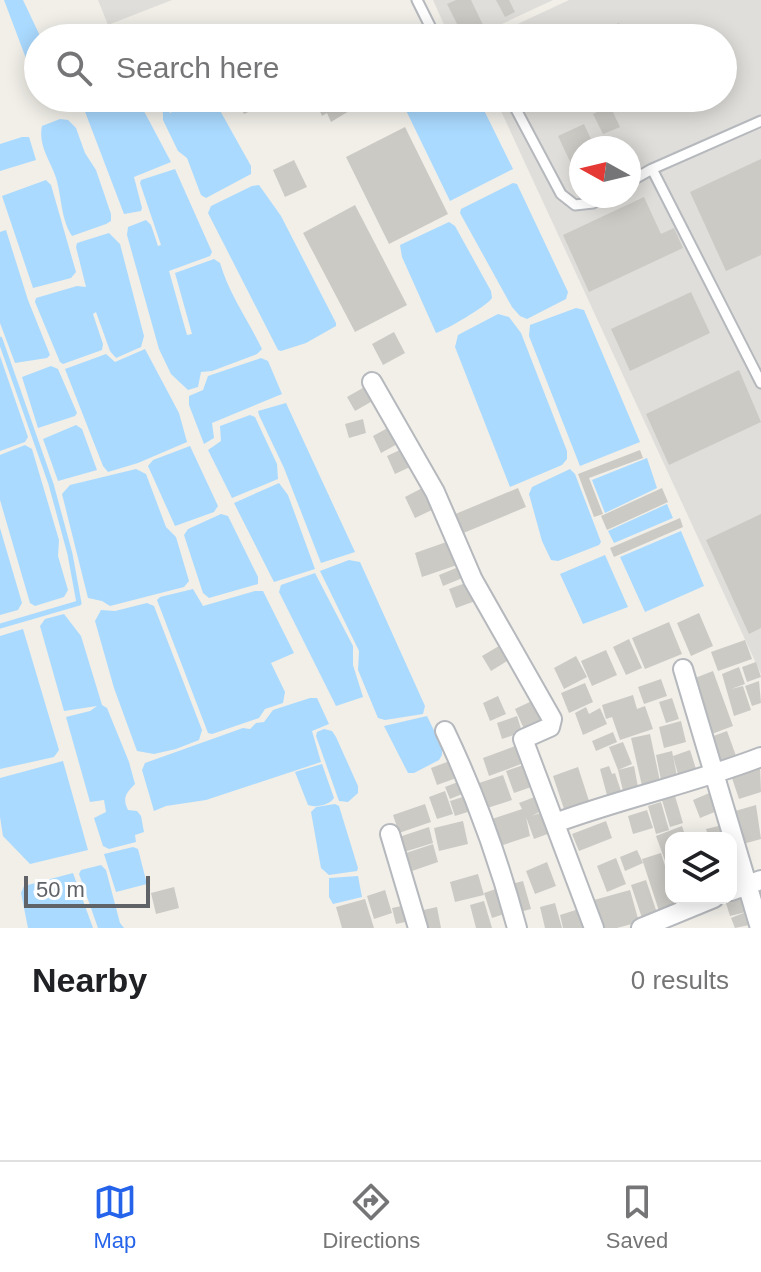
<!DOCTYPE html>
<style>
:root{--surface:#fff;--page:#f6f6f6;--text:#202124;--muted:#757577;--line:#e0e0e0;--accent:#2563eb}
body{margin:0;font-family:Helvetica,sans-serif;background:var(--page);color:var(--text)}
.controls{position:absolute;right:24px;bottom:24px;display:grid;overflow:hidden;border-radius:16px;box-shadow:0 4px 20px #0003}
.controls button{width:72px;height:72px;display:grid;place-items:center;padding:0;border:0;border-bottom:2px solid var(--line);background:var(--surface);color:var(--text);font:40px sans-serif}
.compass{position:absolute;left:569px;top:136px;width:72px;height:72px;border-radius:50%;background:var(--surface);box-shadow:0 4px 20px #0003;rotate:278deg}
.scale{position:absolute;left:24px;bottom:20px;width:126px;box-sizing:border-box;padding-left:8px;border:4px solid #5f6368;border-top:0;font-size:22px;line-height:28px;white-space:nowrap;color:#5f6368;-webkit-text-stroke:6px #fff;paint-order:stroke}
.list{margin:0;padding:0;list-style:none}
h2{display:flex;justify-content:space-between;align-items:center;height:104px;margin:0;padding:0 32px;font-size:34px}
h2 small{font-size:26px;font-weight:400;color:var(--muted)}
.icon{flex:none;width:44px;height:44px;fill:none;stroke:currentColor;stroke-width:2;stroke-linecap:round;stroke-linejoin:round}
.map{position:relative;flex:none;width:761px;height:928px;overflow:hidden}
.search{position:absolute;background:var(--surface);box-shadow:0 4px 20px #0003;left:24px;right:24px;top:24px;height:88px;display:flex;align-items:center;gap:20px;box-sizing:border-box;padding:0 28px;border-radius:44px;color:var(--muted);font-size:30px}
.sheet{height:232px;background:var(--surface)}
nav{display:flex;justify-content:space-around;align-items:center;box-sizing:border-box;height:112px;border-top:2px solid var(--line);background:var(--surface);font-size:22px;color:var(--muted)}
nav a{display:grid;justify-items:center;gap:4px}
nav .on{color:var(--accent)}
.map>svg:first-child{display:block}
.industrial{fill:#e0deda;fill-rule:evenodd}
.water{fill:#aadaff}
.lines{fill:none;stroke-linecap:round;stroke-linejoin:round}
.stream{stroke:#aadaff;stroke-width:5}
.building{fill:#cccac5}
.lane-casing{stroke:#b5b8bc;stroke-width:13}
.street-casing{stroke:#b5b8bc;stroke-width:22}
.lane{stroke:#fff;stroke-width:9}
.street{stroke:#fff;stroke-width:18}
</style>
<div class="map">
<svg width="761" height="928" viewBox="0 0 761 928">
<rect width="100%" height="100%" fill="#f1efe8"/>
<path class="industrial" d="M98 0H172L108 25Z
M433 0H553L472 38H450Z
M569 0H761V674L495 98H723V38H488ZM581 148H629V196H581Z"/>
<path class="water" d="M4 0H23L41 38H38V59L31 64 27 61Z
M109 98H137L171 162 134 177 142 208 141 211 124 214 84 109Z
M151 98H188L168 110 170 113 198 98H213L251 166V174L206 198 201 195 187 158 178 151 163 120V113Z
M400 98H478L513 169 450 201Z
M60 119 68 120 76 128 85 153 96 170 111 214V221L106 224 72 236C60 218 62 194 55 175 49 159 38 144 42 126Z
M22 137H29L36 160 0 171V144Z
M175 169 212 252 210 256 169 271 187 335 192 334 175 273 214 259 220 263C229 294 248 320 262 349L257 354 212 371 201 372 198 387 188 390 171 374 159 349 127 235 128 227 146 220 151 225 158 246 161 245 140 183 141 180Z
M46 180 51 185 76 272 71 278 33 288 2 196Z
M513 183 517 184 568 292 566 299 527 319 520 316 512 307 460 213 461 209Z
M259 185 281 216 336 323V326L306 343 281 351 278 350 208 213 211 206 252 186Z
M449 222 455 226 491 291 492 298C487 306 446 330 436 333L402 257 400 245Z
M6 230 28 300 50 355 47 358 15 363 0 323V232Z
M109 233 120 244 144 336 141 347 116 358 110 351 96 312 93 314 103 344 102 350 63 364 60 362 35 302 36 298 77 286 86 287 76 247 77 243Z
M576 308 584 310 640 442 580 466 529 336 530 325Z
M498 314 509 317 521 333 567 451V459L562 465 510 487 455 347 458 335Z
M145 349 179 413 187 442 138 463 108 472 103 466 65 369 106 354 115 362Z
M0 356 28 437 25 442 0 451Z
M261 358 268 361 282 394 212 423 214 438 204 444 189 405V396L203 390 208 376Z
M51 366 58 369 77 413 75 416 38 428 22 377Z
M286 403 355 552 321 563 284 468 259 415 258 411Z
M250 415 255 417 277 464 278 479 232 498 208 450 221 441 220 426Z
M76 425 82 429 97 470 58 481 43 439Z
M25 445 32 449 59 540 58 556 68 590 64 597 35 606 30 603 0 500V455Z
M190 446 218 506 214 512 175 526 148 466 153 460Z
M647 458 657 488 605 513 592 480Z
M136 469 146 474 166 527 176 537 189 581 184 587 110 606 102 601 88 598 62 494 70 485Z
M570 469 575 474 601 542 599 545 558 561 551 560 542 541 529 494 532 487Z
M279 483 288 495 315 569 274 582 234 503Z
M667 504 673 518 614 543 608 531Z
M221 514 228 516 258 577V584L209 598 203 593 184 535 188 529Z
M0 528 22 603 18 610 0 615Z
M681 531 704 586 645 612 620 557Z
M605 555 628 607 583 624 560 574Z
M349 560 360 562 425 706 423 714 385 720 378 718 358 670 359 651 320 571Z
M315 573 353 646V665L363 697 336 706 279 592 281 585Z
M193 589 203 606 255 591H263L294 653 271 663 285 692 283 703 265 709 259 718 212 734 208 733 157 600 160 597Z
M147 603 154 606 202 730 199 740 176 749 154 754 137 751 114 688 95 621 101 610 115 611Z
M64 614 81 636 102 705 107 708 129 762 135 784C126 793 122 798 128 810L137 811 141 816 144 832 135 835 136 842 109 849 103 846 94 818 106 812 104 800 90 802 66 717 90 711 97 706 64 711 40 626 45 619Z
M23 629 59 750 54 757 0 769V636Z
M310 698H317L329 724 312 731 321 762 206 800 166 806 154 811 142 770 145 763 243 728 250 729 256 723 264 722 273 710Z
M427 716 442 747V755L439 760 414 773H408L384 726Z
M324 729 332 731 336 737 358 786V793L348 802 339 801 316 736 317 732Z
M63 761 88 850 30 864 3 836 0 817V778Z
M322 764 334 798C330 805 315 808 308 805L295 772Z
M335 804 339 806 358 868 357 871 329 875 321 868 311 812 316 807Z
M133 847 138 849 147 884 116 892 104 854Z
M101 865 106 870 120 923 124 928H98L79 874 81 870Z
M73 873 93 928H28L21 893 24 886Z
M358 876 362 897 333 904 329 897V878Z"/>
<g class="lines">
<path class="stream" d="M0 339 51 484 70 554 79 603 0 626"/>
</g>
<path class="building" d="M456 0H471L485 29 464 38 447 4Z
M496 0H509L515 12 505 17Z
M619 23 625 38H600L598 32Z
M534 25 540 38H514L513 35Z
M248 98H277L244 114 238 103Z
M323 98H339L341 104 356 98 359 105 331 122 327 113 322 116 316 102Z
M610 106 620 127 603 134 593 114Z
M584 124 595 148H581V167L574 170 558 136Z
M405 127 448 214 389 244 346 157Z
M761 159V255L726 271 690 192Z
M294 160 307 187 285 197 273 170Z
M644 197 661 234 674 228 683 248 589 292 563 235Z
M355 205 407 305 355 332 303 233Z
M691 292 710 333 630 371 611 329Z
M394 332 405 353 383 365 372 344Z
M739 370 761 422 669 465 646 414Z
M368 385 376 399 355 411 347 397Z
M363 419 366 433 349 438 345 424Z
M393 425 401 442 381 453 373 436Z
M404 448 412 466 395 474 387 456Z
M640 450 643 458 589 478 603 514 594 517 578 474Z
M426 486 436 508 415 518 405 497Z
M518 488 526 507 461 534 453 515Z
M662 488 668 502 607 530 601 516Z
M761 514V628L749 634 706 540Z
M680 518 683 527 614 557 610 548Z
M452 540 460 564 422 577 415 553Z
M461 566 465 577 443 586 439 575Z
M471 581 478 600 456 608 449 589Z
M699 613 713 646 691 656 677 623Z
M669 622 682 654 645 669 632 638Z
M629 639 642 668 626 675 613 647Z
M745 640 752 659 718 671 711 652Z
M504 643 512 658 491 671 482 656Z
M606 650 617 675 592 686 581 661Z
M576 656 587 677 564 689 554 668Z
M756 662 761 677 747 682 742 667Z
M739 667 745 684 731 689 743 686 751 710 734 716 722 674Z
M713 671 733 726 709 735 690 680Z
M661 679 667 696 644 704 638 687Z
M759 681 761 703 752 706 745 686Z
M585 683 593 702 569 713 561 693Z
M633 695 637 709 645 706 653 729 620 740 612 717 606 719 602 705Z
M498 696 506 714 490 721 483 703Z
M538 698 548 719 525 731 515 709Z
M672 698 679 719 666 723 659 702Z
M586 707 589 714 600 708 607 724 583 735 575 713Z
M517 716 522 732 502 739 497 723Z
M681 721 686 742 664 748 659 727Z
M727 731 739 764 719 771 708 738Z
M613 732 617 742 596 751 592 741Z
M650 734 661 786 643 790 631 738Z
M623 742 632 764 618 770 609 747Z
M515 746 521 764 489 776 483 758Z
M690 750 697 772 679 778 673 756Z
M672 751 678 781 662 785 656 755Z
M455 759 462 776 437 785 431 768Z
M529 763 537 785 514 793 506 771Z
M609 766 612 774 615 773 622 794 608 799 600 769Z
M634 766 639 792 624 795 618 770Z
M760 766 761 792 739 799 731 775Z
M578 767 591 807 566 815 553 776Z
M503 775 512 800 481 810 473 785Z
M463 780 467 792 450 799 445 787Z
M445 791 453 814 437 819 429 797Z
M714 791 722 809 700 818 693 800Z
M469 795 474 810 455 816 450 801Z
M537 796 543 810 532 816 545 811 553 832 534 839 526 817 530 836 500 846 492 819 522 809 519 803Z
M675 796 683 823 670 827 662 800Z
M661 802 669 830 656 834 648 806Z
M425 804 431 822 399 833 393 815Z
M756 805 761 839 743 844 735 811Z
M647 810 653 828 633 834 628 816Z
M463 821 468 844 439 851 434 828Z
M606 821 612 838 579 851 572 834Z
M727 824 731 838H709L706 829Z
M682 826 686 838H671V877L656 836Z
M429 827 433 843 404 852 399 837Z
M433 844 438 862 412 871 406 853Z
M637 850 643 863 625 871 620 857Z
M661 853 671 885V898H675L679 911 661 917 642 859Z
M616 858 626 884 607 892 597 866Z
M547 862 556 886 535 894 526 871Z
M478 874 484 895 455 902 450 882Z
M646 880 659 919 644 924 631 885Z
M523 881 531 909 516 913 508 885Z
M174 887 179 908 156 914 151 893Z
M502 887 510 912 492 918 484 893Z
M385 890 392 913 374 919 367 896Z
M630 890 639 922 617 928H602L594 900Z
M744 895 754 924 735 928 731 918 746 912 730 916 725 900Z
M365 899 374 928H342L336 907Z
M484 901 492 928H476L470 905Z
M555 903 562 928H545L540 907Z
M411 904 414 920 396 924 392 908Z
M437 907 441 928H422L419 911Z
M582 908 587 928H563L560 915Z"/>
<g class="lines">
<g class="lane-casing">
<path id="lane" d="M417 0 436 38
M510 98 561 194 575 205 593 203 604 196
M652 169 761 383
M629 182 652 169 761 121"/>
</g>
<g class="street-casing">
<path id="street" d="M372 382 435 492 473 580 552 719 550 727 523 739 594 928
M683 669 760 928
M445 731C475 794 499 861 517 928
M555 823C623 798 694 783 761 757
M390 834 418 928
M731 891 761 880
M641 928 714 898"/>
</g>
<use href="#lane" class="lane"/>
<use href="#street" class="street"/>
</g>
</svg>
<div class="controls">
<button><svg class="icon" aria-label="layers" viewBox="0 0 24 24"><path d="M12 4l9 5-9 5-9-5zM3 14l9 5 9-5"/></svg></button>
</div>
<svg class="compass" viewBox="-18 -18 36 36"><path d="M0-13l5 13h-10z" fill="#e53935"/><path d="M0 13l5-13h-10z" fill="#757577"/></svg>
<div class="scale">50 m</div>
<div class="search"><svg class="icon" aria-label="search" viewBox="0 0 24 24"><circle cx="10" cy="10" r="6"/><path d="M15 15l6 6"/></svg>Search here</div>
</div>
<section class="sheet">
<h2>Nearby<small>0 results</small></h2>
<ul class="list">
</ul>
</section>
<nav>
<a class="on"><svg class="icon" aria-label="map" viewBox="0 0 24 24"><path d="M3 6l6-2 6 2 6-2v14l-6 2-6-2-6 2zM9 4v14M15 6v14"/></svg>Map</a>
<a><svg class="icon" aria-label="directions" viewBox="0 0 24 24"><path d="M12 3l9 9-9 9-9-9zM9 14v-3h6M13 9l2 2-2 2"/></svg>Directions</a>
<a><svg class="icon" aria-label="saved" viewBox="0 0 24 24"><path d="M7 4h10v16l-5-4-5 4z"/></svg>Saved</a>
</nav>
